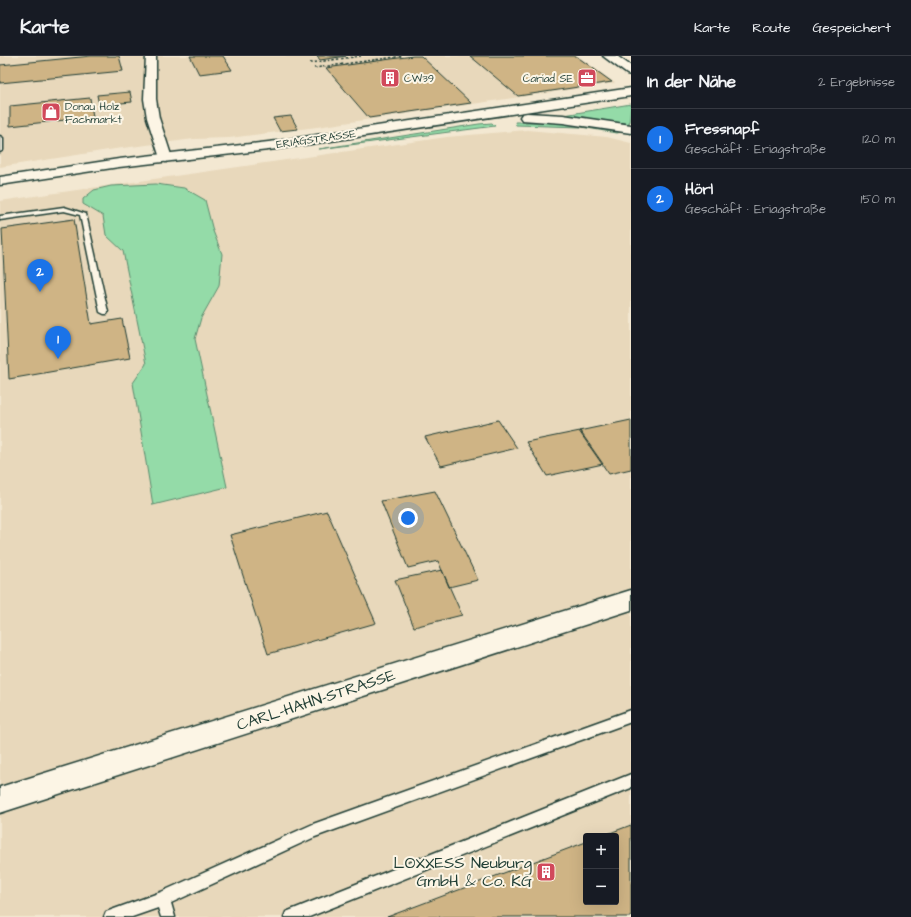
<!DOCTYPE html>
<html lang="de">
<meta charset="utf-8">
<style>
:root{--surface:#171b24;--page:#242831;--text:#f1f3f6;--muted:#9ea1a6;--line:#363941;--accent:#1a73e8}
body{margin:0;font-family:"Architects Daughter",sans-serif;background:var(--page);color:var(--text)}
.controls{position:absolute;right:12px;bottom:12px;display:grid;overflow:hidden;border-radius:4px;box-shadow:0 4px 16px #0002}
.controls button{width:36px;height:36px;display:grid;place-items:center;padding:0;border:0;border-bottom:1px solid var(--line);background:var(--surface);color:var(--text);font:20px sans-serif}
.you{position:absolute;left:408px;top:462px;width:14px;height:14px;margin:-10px;border:3px solid #fff;border-radius:50%;background:#1a73e8;box-shadow:0 0 0 6px #1a73e833}
.badge{display:grid;place-items:center;width:26px;height:26px;border-radius:50%;background:var(--accent);color:#fff;font-size:13px;font-weight:700}
.pin{position:absolute;translate:-50% -33px;filter:drop-shadow(0 1px 2px #0008)}
.pin::after{content:'';position:absolute;top:21px;width:14px;height:12px;background:inherit;clip-path:polygon(0 0,100% 0,50% 100%)}
.list{margin:0;padding:0;list-style:none}
h2{display:flex;justify-content:space-between;align-items:center;height:52px;margin:0;padding:0 16px;font-size:17px}
h2 small{font-size:13px;font-weight:400;color:var(--muted)}
.list li{display:grid;grid-template-columns:26px 1fr auto;gap:12px;align-items:center;box-sizing:border-box;height:60px;padding:0 16px;border-top:1px solid var(--line)}
.list b{display:block;font-size:15px;white-space:nowrap}
.list p{margin:0;font-size:13px;white-space:nowrap;color:var(--muted)}
.list em{font-size:13px;font-style:normal;color:var(--muted)}
.map{position:relative;flex:none;width:631px;height:861px;overflow:hidden}
header{display:flex;align-items:center;gap:24px;box-sizing:border-box;height:56px;padding:0 20px;background:var(--surface);border-bottom:1px solid var(--line)}
header strong{font-size:19px}
nav{display:flex;gap:22px;margin-inline-start:auto;font-size:14px}
main{display:flex}
aside{flex:1;background:var(--surface)}
.map>svg:first-child{display:block}
.built{fill:#e8d8bb;fill-rule:evenodd}
.green{fill:#94dba8;stroke:#5a8c6e}
.building{fill:#cfb485;stroke:#1f3d34}
.lines{fill:none;stroke-linecap:round;stroke-linejoin:round}
.lane-casing{stroke:#1f3d34;stroke-width:3}
.street-casing{stroke:#1f3d34;stroke-width:3}
.secondary-casing{stroke:#1f3d34;stroke-width:3}
.path{stroke:#1f3d34;stroke-width:1.5;stroke-dasharray:2.5 2;stroke-linecap:butt}
.lane{fill:#fcf5e5;fill-rule:evenodd}
.street{fill:#fcf5e5;fill-rule:evenodd}
.secondary{fill:#fcf5e5;fill-rule:evenodd}
.labels{text-anchor:middle;dominant-baseline:central;stroke-width:4;stroke-linejoin:round;paint-order:stroke}
.far-poi-label{font-size:11px;fill:#1f3d34;stroke:#fcf5e5;text-anchor:start}
.far-street-label{font-size:11px;fill:#1f3d34;stroke:#fcf5e5}
.near-street-label{font-size:16px;fill:#1f3d34;stroke:#fcf5e5}
.near-poi-label{font-size:16px;fill:#1f3d34;stroke:#fcf5e5;text-anchor:end}
</style>
<header>
<strong>Karte</strong>
<nav><a>Karte</a><a>Route</a><a>Gespeichert</a></nav>
</header>
<main>
<div class="map">
<svg width="631" height="861" viewBox="0 0 631 861">
<rect width="100%" height="100%" fill="#f3e8d2"/>
<filter id="ink" filterUnits="userSpaceOnUse"><feTurbulence type="fractalNoise" baseFrequency=".025" numOctaves="2"/><feDisplacementMap in="SourceGraphic" scale="8" xChannelSelector="R" yChannelSelector="G"/><feConvolveMatrix kernelMatrix="1 2 1 2 8 2 1 2 1" color-interpolation-filters="sRGB"/></filter>
<g filter="url(#ink)">
<path class="built" d="M0 0H578L615 27 317 71 229 82 194 83 115 93 0 111Z
M527 74 607 81 631 87V861H0V145L447 81ZM586 780H616V846H586Z"/>
<path class="green" d="M631 48 629 68 564 59Z
M515 66H556L625 75 617 77 581 71 516 69Z
M492 67 495 70 319 93 479 68Z
M156 128 184 132 205 144 213 175 222 198 219 230 201 262 195 283 227 431 153 449 133 327 146 308 123 195 106 179 103 160 83 148V143L94 134 111 130Z"/>
<path class="building" d="M91 0H119L123 15 0 27V9Z
M190 0H223L232 14 199 18Z
M317 0H346L320 4Z
M413 0H421L471 47 369 62 326 12Z
M470 0H576L612 26 518 40Z
M130 36 132 46 99 49 97 39Z
M90 42 93 61 10 70V50Z
M291 60 298 73 280 75 273 62Z
M74 163 91 268 122 263 130 302 9 323 2 173Z
M498 364 517 392 441 410 425 381Z
M631 364V413L609 418 579 375Z
M580 375 603 408 547 420 526 386Z
M435 435 478 524 449 531 438 505 408 512 381 445Z
M327 455 376 567 268 598 230 479Z
M442 514 462 559 414 571 395 524Z
M631 769V861H387L586 786V846H616V780H602Z"/>
<g class="lines">
<g class="lane-casing">
<path id="lane" d="M0 80 3 82V94L0 96Z
M64 151 86 158 108 256 107 258H104L100 256 80 159 64 155 0 164V160Z
M631 654V666L315 781 171 847 175 861H161L158 852 132 861H104L106 856 161 836 313 768Z
M631 718V732L309 861H284L286 856Z"/>
</g>
<g class="street-casing">
<path id="street" d="M146 0H156V43L159 62 172 102 166 106 160 102 147 62 144 43Z
M631 534V554L0 757V731Z"/>
</g>
<g class="secondary-casing">
<path id="secondary" d="M603 0H617L631 10V19L627 18Z
M631 32V40L277 93 119 111 0 129V121L119 103 277 85Z
M527 57 563 59 631 69V77L563 67 522 64 520 61 522 58Z"/>
</g>
<path class="path" d="M310 7 361 0
M314 12 403 0"/>
<use href="#lane" class="lane"/>
<use href="#street" class="street"/>
<use href="#secondary" class="secondary"/>
</g>
</g>
<defs>
<g id="building-square" transform="scale(1)"><rect x="-9" y="-9" width="18" height="18" rx="4" fill="#d1495b" stroke="#fcf5e5"/><path d="M-4-6H4V6H1V3H-1V6H-4ZM-2.5-4.3h1.7v1.8h-1.7ZM.8-4.3h1.7v1.8H.8ZM-2.5-1h1.7V.8h-1.7ZM.8-1h1.7V.8H.8Z" fill="#fff"/></g>
<g id="office-square" transform="scale(1)"><rect x="-9" y="-9" width="18" height="18" rx="4" fill="#d1495b" stroke="#fcf5e5"/><path d="M-6-3h4V-5.5h4V-3h4V5H-6ZM-1-4.5V-3h2v-1.5ZM-6 0V1H6V0Z" fill="#fff"/></g>
<g id="shop-square" transform="scale(1)"><rect x="-9" y="-9" width="18" height="18" rx="4" fill="#d1495b" stroke="#fcf5e5"/><path d="M-5-2.5h2.3a2.7 3.5 0 0 1 5.4 0H5L5.5 6h-11ZM-1.5-2.5h3a1.5 2.3 0 0 0-3 0Z" fill="#fff"/></g>
</defs>
<g fill-rule="evenodd">
<use href="#building-square" x="390" y="22"/>
<use href="#office-square" x="587" y="22"/>
<use href="#shop-square" x="51" y="56"/>
<use href="#building-square" x="546" y="816"/>
</g>
<g class="labels">
<g class="far-poi-label">
<text x="404" y="22">CW39</text>
<text x="573" y="22" text-anchor="end">Cariad SE</text>
<text x="65" y="50">Donau Holz<tspan x="65" dy="13">Fachmarkt</tspan></text>
</g>
<g class="far-street-label">
<text transform="translate(316 83) rotate(-8)">ERIAGSTRASSE</text>
</g>
<g class="near-street-label">
<text transform="translate(316 644) rotate(-18)">CARL-HAHN-STRASSE</text>
</g>
<g class="near-poi-label">
<text x="532" y="807">LOXXESS Neuburg<tspan x="532" dy="18">GmbH &amp; Co. KG</tspan></text>
</g>
</g>
</svg>
<div class="controls">
<button>+</button>
<button>−</button>
</div>
<div class="you"></div>
<div class="pin badge" style="left:58px;top:303px">1</div>
<div class="pin badge" style="left:40px;top:236px">2</div>
</div>
<aside>
<h2>In der Nähe<small>2 Ergebnisse</small></h2>
<ul class="list">
<li><span class="badge">1</span><div><b>Fressnapf</b><p>Geschäft · Eriagstraße</p></div><em>120 m</em></li>
<li><span class="badge">2</span><div><b>Hörl</b><p>Geschäft · Eriagstraße</p></div><em>150 m</em></li>
</ul>
</aside>
</main>
